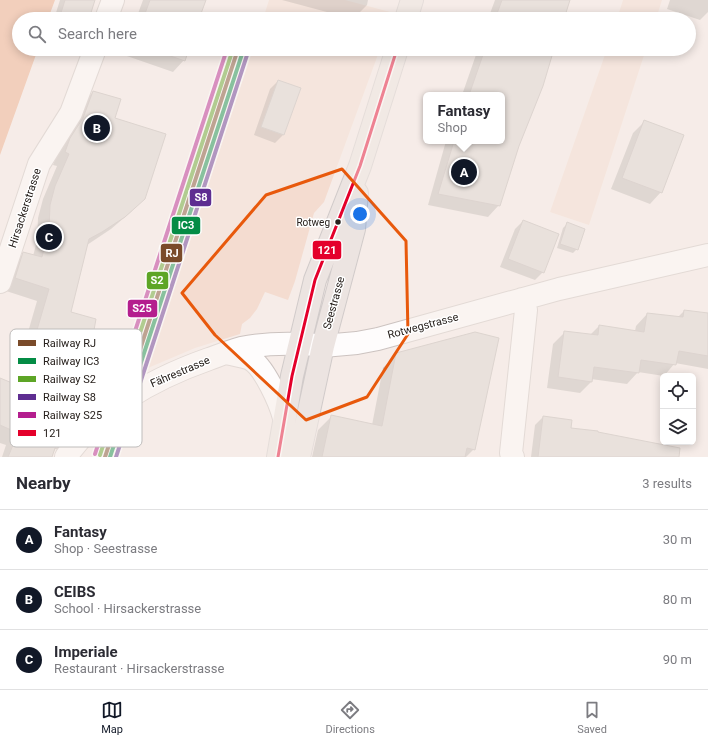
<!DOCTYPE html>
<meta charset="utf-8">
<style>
:root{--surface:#fff;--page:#f2f2f3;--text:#2b2b33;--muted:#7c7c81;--line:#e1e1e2;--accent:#111827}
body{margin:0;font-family:Roboto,sans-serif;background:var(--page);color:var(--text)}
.controls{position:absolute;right:12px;bottom:12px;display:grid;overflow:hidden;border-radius:6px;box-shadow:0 2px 10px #0003}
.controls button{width:36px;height:36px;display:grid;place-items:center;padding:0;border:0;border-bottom:1px solid var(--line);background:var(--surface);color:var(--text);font:20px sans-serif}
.you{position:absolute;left:360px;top:214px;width:14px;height:14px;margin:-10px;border:3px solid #fff;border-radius:50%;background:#1a73e8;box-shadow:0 0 0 6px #1a73e833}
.badge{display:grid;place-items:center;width:26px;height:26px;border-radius:50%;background:var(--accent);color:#fff;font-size:13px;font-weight:700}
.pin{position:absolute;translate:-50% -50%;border:2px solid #fff;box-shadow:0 1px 4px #0006}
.popup{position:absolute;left:423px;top:92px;width:82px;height:52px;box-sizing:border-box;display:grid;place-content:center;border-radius:6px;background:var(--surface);filter:drop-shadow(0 1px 3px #0005);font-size:13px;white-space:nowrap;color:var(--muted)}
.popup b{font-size:15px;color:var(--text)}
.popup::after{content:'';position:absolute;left:50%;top:100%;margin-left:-8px;border:8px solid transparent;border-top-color:var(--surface)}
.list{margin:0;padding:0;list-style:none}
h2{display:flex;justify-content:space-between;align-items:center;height:52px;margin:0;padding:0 16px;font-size:17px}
h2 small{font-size:13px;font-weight:400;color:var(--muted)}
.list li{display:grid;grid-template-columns:26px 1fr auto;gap:12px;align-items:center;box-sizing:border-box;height:60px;padding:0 16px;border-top:1px solid var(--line)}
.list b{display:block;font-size:15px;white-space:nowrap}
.list p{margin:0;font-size:13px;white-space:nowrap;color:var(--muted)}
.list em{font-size:13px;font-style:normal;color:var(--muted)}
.icon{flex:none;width:22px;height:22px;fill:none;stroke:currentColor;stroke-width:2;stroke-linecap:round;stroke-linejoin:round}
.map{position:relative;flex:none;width:708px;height:457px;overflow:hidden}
.search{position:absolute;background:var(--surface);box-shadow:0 2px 10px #0003;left:12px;right:12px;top:12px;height:44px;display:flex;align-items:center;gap:10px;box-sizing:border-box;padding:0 14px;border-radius:22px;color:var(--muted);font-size:15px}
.sheet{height:232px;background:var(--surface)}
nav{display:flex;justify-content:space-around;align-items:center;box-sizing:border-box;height:56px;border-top:1px solid var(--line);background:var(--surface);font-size:11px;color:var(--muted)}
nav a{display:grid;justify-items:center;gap:2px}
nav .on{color:var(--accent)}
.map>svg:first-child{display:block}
.green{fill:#f4dcd0;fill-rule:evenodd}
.water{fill:#edaa87}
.shadow{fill:#0003}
.building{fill:#dad2ce;stroke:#beb6b2}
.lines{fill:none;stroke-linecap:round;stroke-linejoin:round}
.street-casing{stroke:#ccc3c0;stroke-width:24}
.secondary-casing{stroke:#ccc3c0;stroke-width:24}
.primary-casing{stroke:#d1cbca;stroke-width:24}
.street{stroke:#fefcfc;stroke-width:22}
.secondary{stroke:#fefcfc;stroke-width:22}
.primary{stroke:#ece4e1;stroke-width:22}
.bus-1-casing{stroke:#fff;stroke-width:6}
.bus-1{stroke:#e4002b;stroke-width:3}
.rail-1-casing{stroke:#fff;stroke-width:7}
.rail-2-casing{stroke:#fff;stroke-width:7}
.rail-3-casing{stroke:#fff;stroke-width:7}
.rail-4-casing{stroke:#fff;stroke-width:7}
.rail-5-casing{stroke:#fff;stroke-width:7}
.rail-1{stroke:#7a4b2a;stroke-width:4}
.rail-2{stroke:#048c45;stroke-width:4}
.rail-3{stroke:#5da526;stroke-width:4}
.rail-4{stroke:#5e2d91;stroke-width:4}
.rail-5{stroke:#b41e8e;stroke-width:4}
.marked{fill:none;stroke:#e8590c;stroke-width:3;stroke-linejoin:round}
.bus-dot{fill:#27201c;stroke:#fff;stroke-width:1.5}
.labels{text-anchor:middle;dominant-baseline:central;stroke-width:3;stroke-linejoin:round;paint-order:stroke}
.bus-label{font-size:10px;fill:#27201c;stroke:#fff;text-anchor:end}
.street-label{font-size:11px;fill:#27201c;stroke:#fff}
.key{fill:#fff;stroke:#bebcbb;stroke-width:1}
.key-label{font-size:11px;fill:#27201c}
.line-badge{stroke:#fff;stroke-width:1.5}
.badge-label{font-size:11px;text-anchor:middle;font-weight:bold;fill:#fff}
</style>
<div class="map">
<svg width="708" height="457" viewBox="0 0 708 457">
<rect width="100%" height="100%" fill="#f6ece8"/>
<path class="green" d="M269 0H345L390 12 389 19H263Z
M623 0H662L656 19H617Z
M253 49H380L324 202 314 213 295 281 288 300 265 292 257 309 250 318 242 324 240 334 195 348 148 368ZM278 80 301 89 283 135 261 127Z
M607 49H646L589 225 550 212Z"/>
<path class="water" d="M0 0H55L48 19H19V49H38L0 155Z"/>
<path class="shadow" d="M60 0H94L87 19H54Z
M143 0H205L198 19H136Z
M282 0H368L367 5 353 19Z
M495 0H569L563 19H488Z
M670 0H708V12L700 20 667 9Z
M126 49H188L184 60 173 72 124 55Z
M478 49H553L518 146 499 205 488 217 428 205 446 141H502V95H462Z
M278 81 299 89 283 135 275 143 254 135 270 89Z
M93 92 114 119 132 211 111 229 87 245 69 313 95 320 56 448 51 457H2L6 445 0 443V379L48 399 57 364 22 353 37 301 3 290 11 265 24 253 33 256 37 241 38 218 43 199 57 166 53 165 58 152 81 104Z
M644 122 661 192 650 204 611 189 633 133Z
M523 221 543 272 535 280 500 267 515 229Z
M567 224 577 249 573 253 557 248 563 228Z
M684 311 708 314V369L675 363 664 376 638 372 627 384 591 379V382L580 393 547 388 553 344 565 332 590 335 599 326 635 331 636 326 647 314 678 317Z
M397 354 474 449 466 457H312L318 430 332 416 372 425 383 368Z
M543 417 570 429 666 457H531L535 425Z"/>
<path class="building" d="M65 0H95L89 19H59Z
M150 0H206L199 19H143Z
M502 0H570L564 19H495Z
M150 49H189L185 61Z
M485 49H554L543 86 519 146 500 206 438 194 454 141H502V95H469Z
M278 80 301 88 284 135 261 127Z
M93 91 121 99 115 118 166 134 145 199 125 217 102 232 89 239 71 312 96 319 90 352H92L78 410 82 412 77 424 57 449 55 448 52 457H8L18 433 0 425V378L56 401 68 352 34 340 49 289 15 278 23 252 42 257 49 228 50 205 55 186 69 154 65 152 70 138 83 118Z
M644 120 684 135 662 193 622 178Z
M523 220 559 234 544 273 508 259Z
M567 222 585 229 578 250 560 244Z
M684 310 708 313V356L679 351 676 365 641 360 639 373 594 367 592 382 558 377 564 331 598 335 599 325 644 332 647 313 683 317Z
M475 332 499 338 475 450 467 448 465 457H322L331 415 382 426 396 353Z
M543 416 572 420 571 428 598 431V432L680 448 679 457H538Z"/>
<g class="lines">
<g class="street-casing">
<path id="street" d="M106 19 113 0
M0 282 39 164 71 113 95 49
M323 346 357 343 378 339 559 289 708 255
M513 457 511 453 526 310 522 299"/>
</g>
<g class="secondary-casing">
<path id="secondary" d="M226 353C233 355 243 356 250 359 264 366 280 403 284 418
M66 457C99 408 155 378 209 359 220 355 230 351 241 348 266 343 293 343 317 345"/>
</g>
<g class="primary-casing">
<path id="primary" d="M406 19 412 0
M278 457 292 376 315 280 360 166 397 49
M299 457 323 346 354 229 357 193"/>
</g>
<use href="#street" class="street"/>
<use href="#secondary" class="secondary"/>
<use href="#primary" class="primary"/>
<g class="bus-1-casing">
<path id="bus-1" d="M278 457 292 376 315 280 360 166 397 49"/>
</g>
<use href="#bus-1" class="bus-1"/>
<g class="rail-1-casing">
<path id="rail-1" d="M105 457 238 49"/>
</g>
<g class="rail-2-casing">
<path id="rail-2" d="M110 457 243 51"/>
</g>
<g class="rail-3-casing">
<path id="rail-3" d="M100 455 233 49"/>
</g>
<g class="rail-4-casing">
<path id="rail-4" d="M116 457 248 52"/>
</g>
<g class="rail-5-casing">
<path id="rail-5" d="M95 454 227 49"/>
</g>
<use href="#rail-1" class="rail-1"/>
<use href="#rail-2" class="rail-2"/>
<use href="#rail-3" class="rail-3"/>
<use href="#rail-4" class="rail-4"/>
<use href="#rail-5" class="rail-5"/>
</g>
<path d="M0 0H708V457H0ZM342 169 406 241 408 334 367 397 306 420 215 335 182 293 266 195Z" fill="#f6ece8" fill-opacity=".55" fill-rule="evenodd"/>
<path class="marked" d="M342 169 406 241 408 334 367 397 306 420 215 335 182 293 266 195Z"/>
<circle class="bus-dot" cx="338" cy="222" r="3.5"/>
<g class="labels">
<g class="bus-label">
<text x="330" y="222">Rotweg</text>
</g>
<g class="street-label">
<text transform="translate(25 208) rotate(-72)">Hirsackerstrasse</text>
<text transform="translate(334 303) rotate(-75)">Seestrasse</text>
<text transform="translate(423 326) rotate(-15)">Rotwegstrasse</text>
<text transform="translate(180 372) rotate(-23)">Fährestrasse</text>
</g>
</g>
<rect x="10" y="329" width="132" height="118" rx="6" class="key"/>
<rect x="18" y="340" width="18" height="6" fill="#7a4b2a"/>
<rect x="18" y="358" width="18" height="6" fill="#048c45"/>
<rect x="18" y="376" width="18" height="6" fill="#5da526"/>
<rect x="18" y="394" width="18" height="6" fill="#5e2d91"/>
<rect x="18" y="412" width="18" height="6" fill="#b41e8e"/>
<rect x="18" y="430" width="18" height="6" fill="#e4002b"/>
<g class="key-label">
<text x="43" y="347">Railway RJ</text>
<text x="43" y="365">Railway IC3</text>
<text x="43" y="383">Railway S2</text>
<text x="43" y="401">Railway S8</text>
<text x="43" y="419">Railway S25</text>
<text x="43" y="437">121</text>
</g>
<g class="line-badge">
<rect x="189" y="188" width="23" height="19" rx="4" fill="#5e2d91"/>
<rect x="171" y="216" width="30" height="19" rx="4" fill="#048c45"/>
<rect x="312" y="240" width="30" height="20" rx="4" fill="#e4002b"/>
<rect x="160" y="243" width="23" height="20" rx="4" fill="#7a4b2a"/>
<rect x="146" y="271" width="23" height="19" rx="4" fill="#5da526"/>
<rect x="127" y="299" width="31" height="19" rx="4" fill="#b41e8e"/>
</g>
<g class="badge-label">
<text x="201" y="201">S8</text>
<text x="186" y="229">IC3</text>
<text x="327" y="254">121</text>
<text x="172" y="257">RJ</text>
<text x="157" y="284">S2</text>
<text x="142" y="312">S25</text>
</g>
</svg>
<div class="controls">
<button><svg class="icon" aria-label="locate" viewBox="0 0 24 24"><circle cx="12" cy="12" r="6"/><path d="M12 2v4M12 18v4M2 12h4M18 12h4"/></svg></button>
<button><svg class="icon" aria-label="layers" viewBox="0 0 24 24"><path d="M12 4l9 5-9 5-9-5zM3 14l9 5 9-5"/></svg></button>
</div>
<div class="you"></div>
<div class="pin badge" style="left:464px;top:172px">A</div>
<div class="popup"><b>Fantasy</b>Shop</div>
<div class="pin badge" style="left:97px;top:128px">B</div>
<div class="pin badge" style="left:49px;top:237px">C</div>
<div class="search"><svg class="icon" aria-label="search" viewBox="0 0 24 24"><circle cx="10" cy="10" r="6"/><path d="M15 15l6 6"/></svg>Search here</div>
</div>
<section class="sheet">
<h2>Nearby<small>3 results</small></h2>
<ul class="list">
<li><span class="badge">A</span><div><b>Fantasy</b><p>Shop · Seestrasse</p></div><em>30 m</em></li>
<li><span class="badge">B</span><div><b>CEIBS</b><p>School · Hirsackerstrasse</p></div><em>80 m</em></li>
<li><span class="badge">C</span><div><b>Imperiale</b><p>Restaurant · Hirsackerstrasse</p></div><em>90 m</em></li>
</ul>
</section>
<nav>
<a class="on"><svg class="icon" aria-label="map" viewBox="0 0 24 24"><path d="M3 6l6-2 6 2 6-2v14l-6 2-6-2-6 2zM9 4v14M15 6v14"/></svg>Map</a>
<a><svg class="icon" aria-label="directions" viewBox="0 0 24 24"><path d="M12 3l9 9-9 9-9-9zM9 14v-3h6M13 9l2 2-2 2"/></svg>Directions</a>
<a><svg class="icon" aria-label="saved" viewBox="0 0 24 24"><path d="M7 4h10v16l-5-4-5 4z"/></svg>Saved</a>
</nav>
